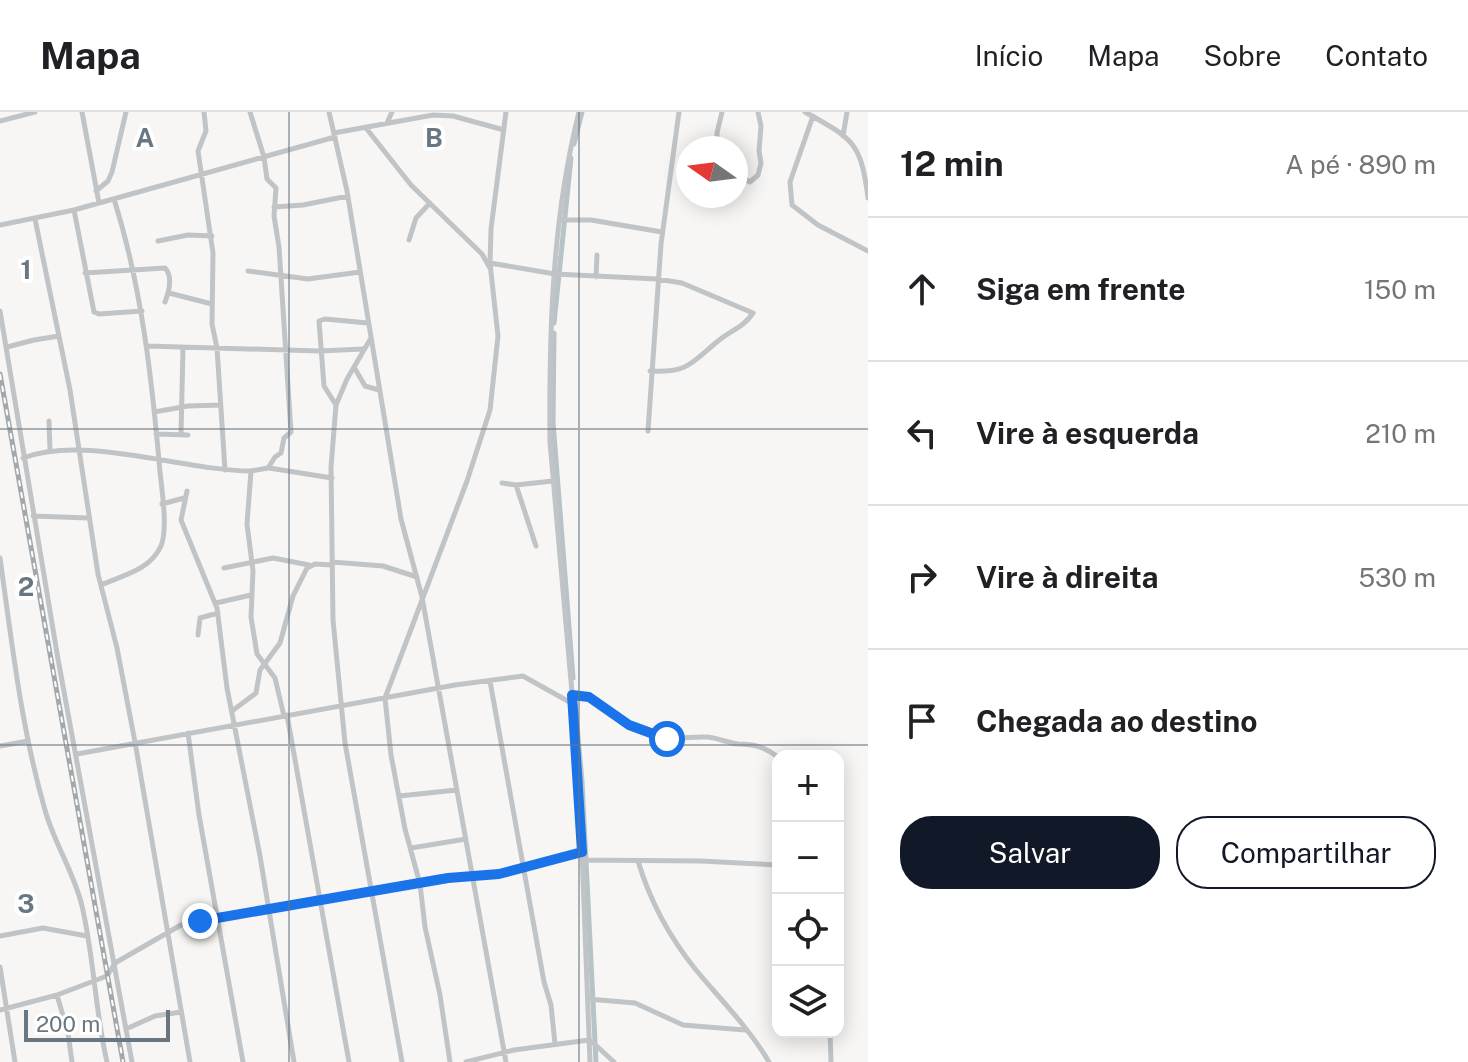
<!DOCTYPE html>
<html lang="pt">
<meta charset="utf-8">
<style>
:root{--surface:#fff;--page:#f6f6f6;--text:#202124;--muted:#757577;--line:#e0e0e0;--accent:#111827}
body{margin:0;font-family:"Public Sans",sans-serif;background:var(--page);color:var(--text)}
.controls{position:absolute;right:24px;bottom:24px;display:grid;overflow:hidden;border-radius:16px;box-shadow:0 4px 20px #0003}
.controls button{width:72px;height:72px;display:grid;place-items:center;padding:0;border:0;border-bottom:2px solid var(--line);background:var(--surface);color:var(--text);font:40px sans-serif}
.compass{position:absolute;left:676px;top:24px;width:72px;height:72px;border-radius:50%;background:var(--surface);box-shadow:0 4px 20px #0003;rotate:284deg}
.scale{position:absolute;left:24px;bottom:20px;width:146px;box-sizing:border-box;padding-left:8px;border:4px solid #687782;border-top:0;font-size:22px;line-height:28px;white-space:nowrap;color:#687782;-webkit-text-stroke:6px #fff;paint-order:stroke}
.stop{position:absolute;width:24px;height:24px;margin:-18px;border:6px solid #1a73e8;border-radius:50%;background:#fff}
.stop.end{background:#1a73e8;border-color:#fff;box-shadow:0 2px 8px #0008}
.list{margin:0;padding:0;list-style:none}
h2{display:flex;justify-content:space-between;align-items:center;height:104px;margin:0;padding:0 32px;font-size:34px}
h2 small{font-size:26px;font-weight:400;color:var(--muted)}
.list li{display:grid;grid-template-columns:52px 1fr auto;gap:24px;align-items:center;box-sizing:border-box;height:144px;padding:0 32px;border-top:2px solid var(--line)}
.list b{display:block;font-size:30px;white-space:nowrap}
.list em{font-size:26px;font-style:normal;color:var(--muted)}
.actions{display:flex;gap:16px;padding:24px 32px}
.actions a{flex:1;padding:18px 0;border:2px solid var(--accent);border-radius:32px;text-align:center;font-size:28px;color:var(--accent)}
.actions .main{background:var(--accent);color:#fff}
.icon{flex:none;width:44px;height:44px;fill:none;stroke:currentColor;stroke-width:2;stroke-linecap:round;stroke-linejoin:round}
.map{position:relative;flex:none;width:868px;height:950px;overflow:hidden}
header{display:flex;align-items:center;gap:48px;box-sizing:border-box;height:112px;padding:0 40px;background:var(--surface);border-bottom:2px solid var(--line)}
header strong{font-size:38px}
nav{display:flex;gap:44px;margin-inline-start:auto;font-size:28px}
main{display:flex}
aside{flex:1;background:var(--surface)}
.map>svg:first-child{display:block}
.lines{fill:none;stroke-linecap:round;stroke-linejoin:round}
.canal{stroke:#b7c3c6;stroke-width:5}
.minor{stroke:#c0c4c7;stroke-width:5}
.rail-casing{stroke:#a2a8ac;stroke-width:5}
.rail{stroke:#fff;stroke-width:2;stroke-dasharray:6;stroke-linecap:butt}
.route{stroke:#1a73e8;stroke-width:10}
.grid{fill:none;stroke:#687782;stroke-width:2;stroke-opacity:0.55}
.grid-label{font-size:26px;text-anchor:middle;font-weight:bold;fill:#687782;stroke:#fff;stroke-width:8;stroke-linejoin:round;paint-order:stroke}
</style>
<header>
<strong>Mapa</strong>
<nav><a>Início</a><a>Mapa</a><a>Sobre</a><a>Contato</a></nav>
</header>
<main>
<div class="map">
<svg width="868" height="950" viewBox="0 0 868 950">
<rect width="100%" height="100%" fill="#f7f6f4"/>
<g class="lines">
<path class="canal" d="M574 32 582 0
M554 211 571 46
M554 221 553 310 573 566
M575 592 582 669 596 950"/>
<path class="minor" d="M82 0 99 91
M204 0 206 19 198 39 213 141 212 212 217 236 225 358
M329 0 347 79 401 407 422 485 506 950
M805 0C853 27 861 30 868 86
M813 4 790 70 792 93 818 113 868 139
M0 9 35 0
M387 11 392 0
M366 16 411 73 482 142 490 156
M334 21 433 3 453 4 504 18
M843 24 847 0
M717 36V21L722 0
M736 62 750 70 758 63 761 51 759 39 761 14 758 0
M96 79 108 69 112 60 126 0
M274 95 303 93 348 84
M74 98 94 200 99 202 142 199
M35 107 70 278 98 462 117 536 135 630 190 950
M561 108H591L662 120
M0 113 74 98 335 25
M409 128 416 106 430 91
M158 129 188 123 212 124
M490 151 555 162 657 167 682 171 753 201C743 216 731 218 718 229 691 251 689 261 650 259
M248 159 308 167 360 160
M85 161 165 156C173 164 169 180 165 190
M596 165 597 143
M169 181 212 192
M0 199 58 547 132 950
M371 226 347 267 336 293 331 355 333 508 345 631 402 950
M147 234 319 239 363 237
M7 235 34 228 59 224
M354 255 365 274 379 278
M336 293 324 274 319 209 325 207 368 211
M154 300 188 294 221 293
M49 309 50 338
M648 319 661 132 679 0
M156 322 188 323
M181 322 183 236
M23 346C85 322 184 359 251 359L268 356 275 345 281 341 284 326 291 320 279 135 274 104 276 76 267 67 264 45 250 0
M269 356 332 366
M251 359 247 412 253 459 251 505 257 542 275 566 284 604
M502 371 516 373 553 369
M516 373 536 434
M187 379 181 408 217 496 227 576 260 744 294 950
M162 392 184 386
M33 404 88 406
M0 446C12 531 21 615 45 698 54 731 74 760 82 794 94 845 95 899 107 950
M332 450 383 454 417 465
M224 456 273 446 309 453
M101 473C124 463 150 458 161 434 168 417 162 379 160 360 152 268 142 176 114 87
M216 491 251 483
M198 523 200 506 218 501
M490 569 544 870 551 893 555 932
M572 583C598 581 625 615 653 623 672 629 689 624 708 625 718 626 728 631 738 632 754 632 765 635 778 645
M232 599 256 581 260 558 280 531 293 484 307 456 315 452 332 453
M287 603 349 950
M188 621 199 703 243 950
M0 634 28 629
M77 642 455 573 523 564 573 592
M399 684 457 678
M411 736 466 727
M582 740 590 950
M582 748 701 749 778 753
M638 749C650 789 670 826 696 858 721 888 749 916 769 950
M0 824 43 816 87 824
M0 855 15 950
M57 883 68 921 72 950
M588 887 635 891 683 913 745 918
M0 898 57 883 107 864 115 851 181 813 448 766 499 762 582 740 573 592 550 330C549 220 552 107 579 0
M126 917 155 904 181 900
M830 920 831 950
M589 927 614 950
M450 950 440 883 425 815 420 772 405 717 391 643 385 586 467 369 490 298 498 224 490 151 491 117 506 0
M466 950 514 938 589 928"/>
<g class="rail-casing">
<path id="rail" d="M0 262 123 950"/>
</g>
<use href="#rail" class="rail"/>
</g>
<g class="lines">
<path class="route" d="M200 809 448 766 499 762 582 740 572 583 589 585 629 613 667 627"/>
</g>
<path class="grid" d="M289 0V950M579 0V950M0 317H868M0 633H868"/>
<g class="grid-label">
<text x="145" y="35">A</text>
<text x="434" y="35">B</text>
<text x="26" y="167">1</text>
<text x="26" y="484">2</text>
<text x="26" y="801">3</text>
</g>
</svg>
<div class="controls">
<button>+</button>
<button>−</button>
<button><svg class="icon" aria-label="locate" viewBox="0 0 24 24"><circle cx="12" cy="12" r="6"/><path d="M12 2v4M12 18v4M2 12h4M18 12h4"/></svg></button>
<button><svg class="icon" aria-label="layers" viewBox="0 0 24 24"><path d="M12 4l9 5-9 5-9-5zM3 14l9 5 9-5"/></svg></button>
</div>
<svg class="compass" viewBox="-18 -18 36 36"><path d="M0-13l5 13h-10z" fill="#e53935"/><path d="M0 13l5-13h-10z" fill="#757577"/></svg>
<div class="scale">200 m</div>
<div class="stop" style="left:667px;top:627px"></div>
<div class="stop end" style="left:200px;top:809px"></div>
</div>
<aside>
<h2>12 min<small>A pé · 890 m</small></h2>
<ul class="list">
<li><svg class="icon" aria-label="ahead" viewBox="0 0 24 24"><path d="M12 20V5M6 11l6-6 6 6"/></svg><div><b>Siga em frente</b></div><em>150 m</em></li>
<li><svg class="icon" aria-label="left" viewBox="0 0 24 24"><path d="M17 20v-9H6M10 6l-5 5 5 5"/></svg><div><b>Vire à esquerda</b></div><em>210 m</em></li>
<li><svg class="icon" aria-label="right" viewBox="0 0 24 24"><path d="M7 20v-9h11M14 6l5 5-5 5"/></svg><div><b>Vire à direita</b></div><em>530 m</em></li>
<li><svg class="icon" aria-label="arrive" viewBox="0 0 24 24"><path d="M6 21V4h12l-3 4 3 4H6"/></svg><div><b>Chegada ao destino</b></div></li>
</ul>
<div class="actions"><a class="main">Salvar</a><a>Compartilhar</a></div>
</aside>
</main>
